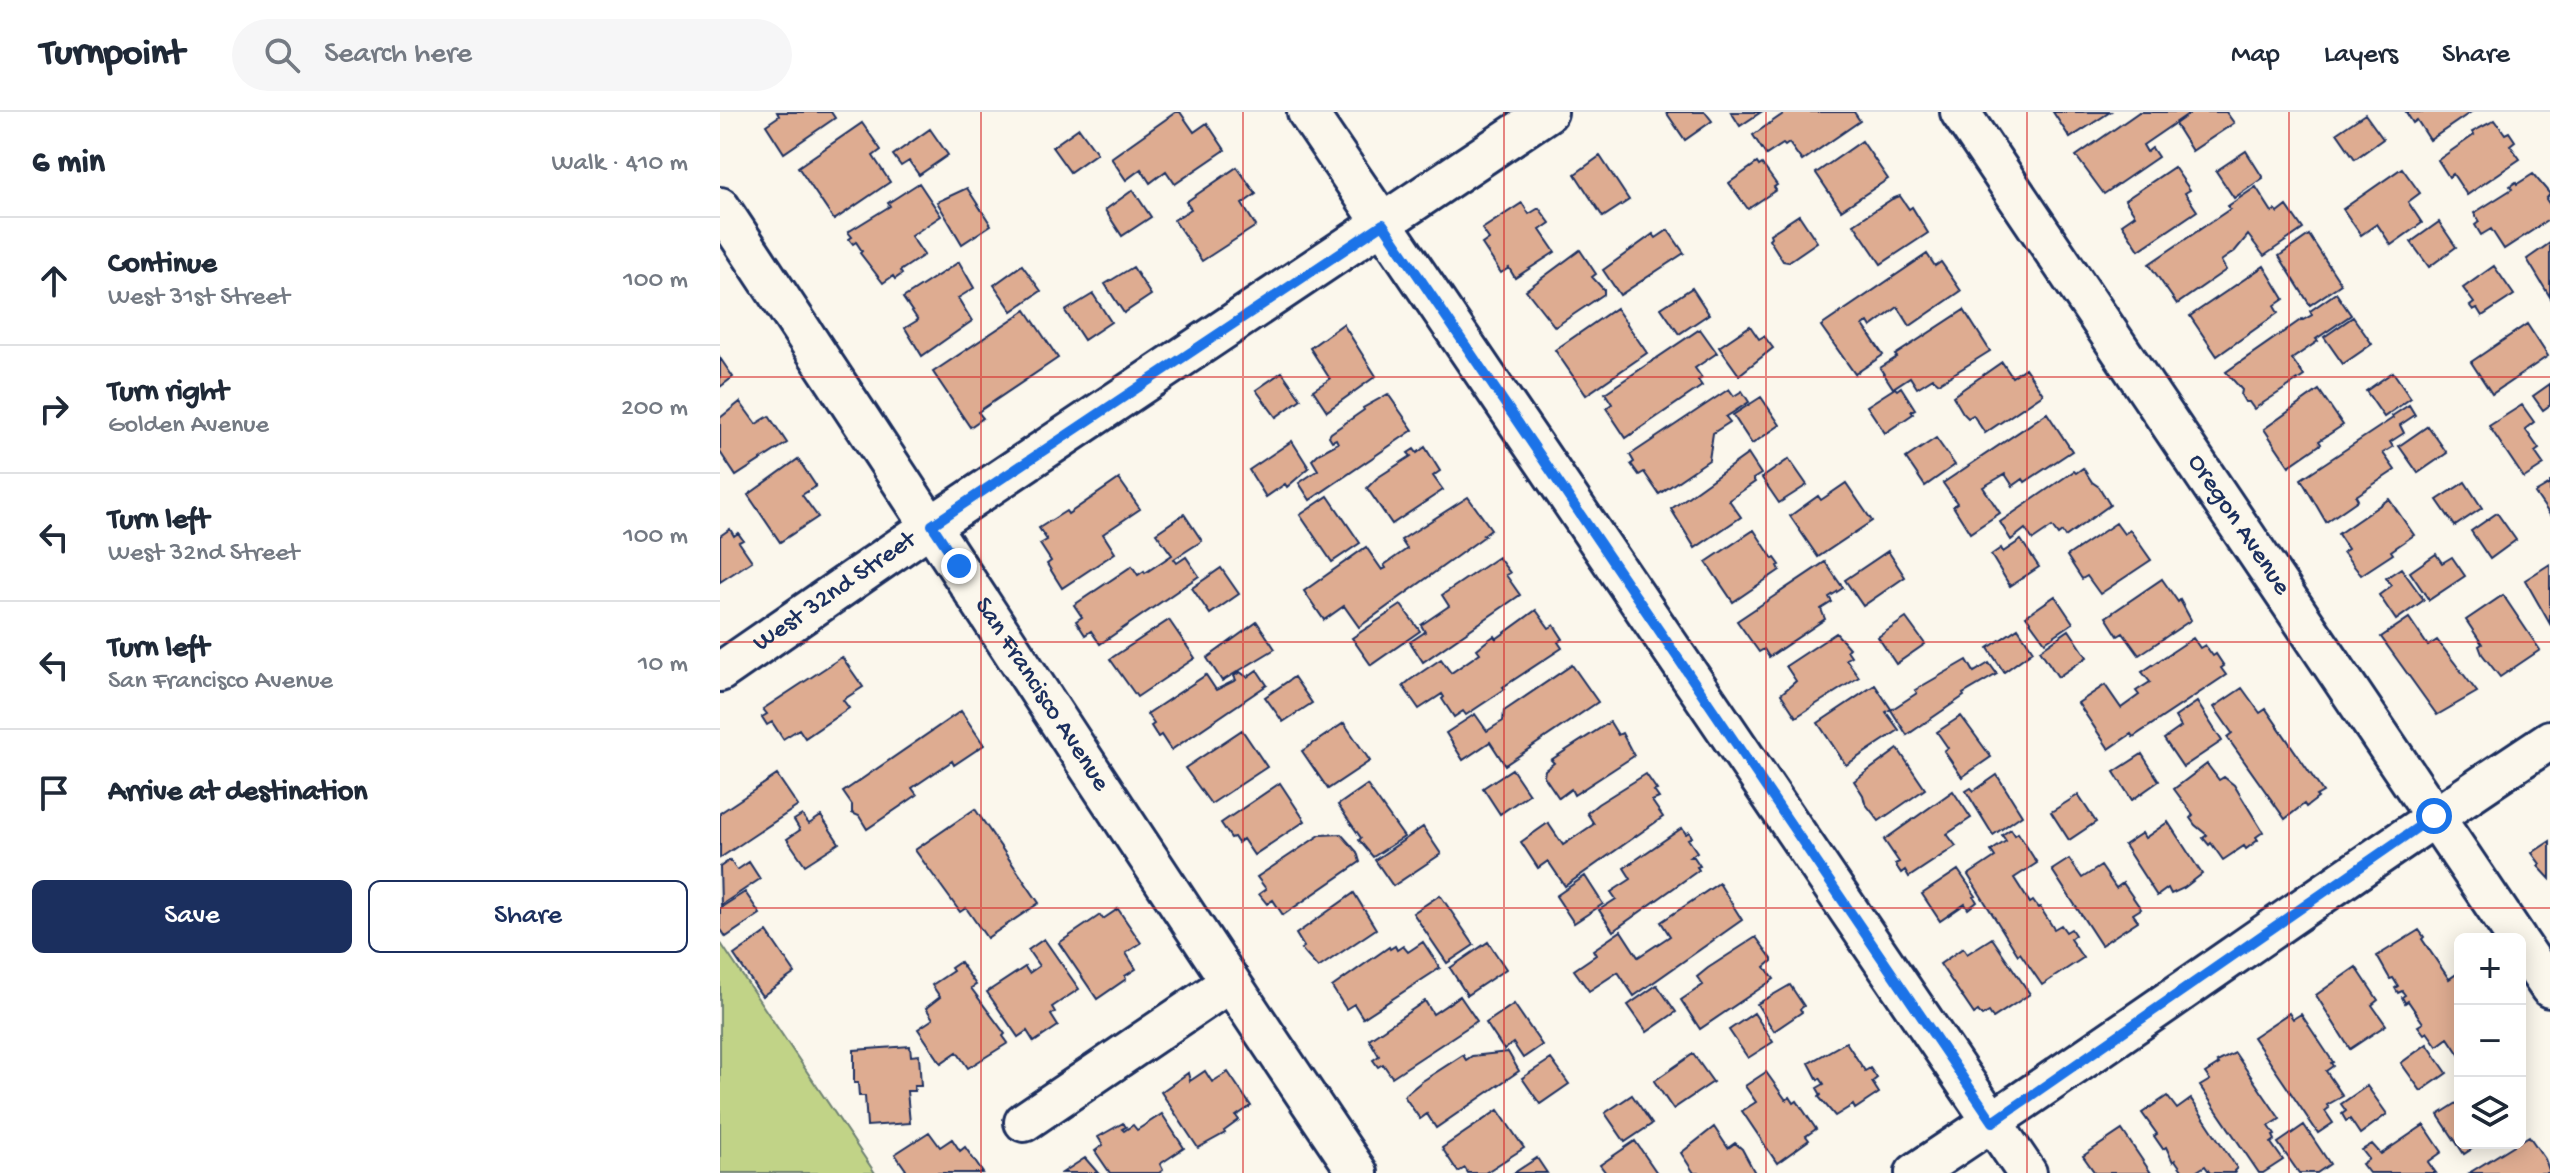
<!DOCTYPE html>
<meta charset="utf-8">
<style>
:root{--surface:#fff;--page:#f6f6f7;--text:#1f2937;--muted:#747a83;--line:#e0e1e3;--accent:#1b2f5e}
body{margin:0;font-family:"Gochi Hand",sans-serif;background:var(--page);color:var(--text)}
.controls{position:absolute;right:24px;bottom:24px;display:grid;overflow:hidden;border-radius:12px;box-shadow:0 4px 20px #0003}
.controls button{width:72px;height:72px;display:grid;place-items:center;padding:0;border:0;border-bottom:2px solid var(--line);background:var(--surface);color:var(--text);font:40px sans-serif}
.stop{position:absolute;width:24px;height:24px;margin:-18px;border:6px solid #1a73e8;border-radius:50%;background:#fff}
.stop.end{background:#1a73e8;border-color:#fff;box-shadow:0 2px 8px #0008}
.list{margin:0;padding:0;list-style:none}
h2{display:flex;justify-content:space-between;align-items:center;height:104px;margin:0;padding:0 32px;font-size:34px}
h2 small{font-size:26px;font-weight:400;color:var(--muted)}
.list li{display:grid;grid-template-columns:52px 1fr auto;gap:24px;align-items:center;box-sizing:border-box;height:128px;padding:0 32px;border-top:2px solid var(--line)}
.list b{display:block;font-size:30px;white-space:nowrap}
.list p{margin:0;font-size:26px;white-space:nowrap;color:var(--muted)}
.list em{font-size:26px;font-style:normal;color:var(--muted)}
.actions{display:flex;gap:16px;padding:24px 32px}
.actions a{flex:1;padding:18px 0;border:2px solid var(--accent);border-radius:12px;text-align:center;font-size:28px;color:var(--accent)}
.actions .main{background:var(--accent);color:#fff}
.icon{flex:none;width:44px;height:44px;fill:none;stroke:currentColor;stroke-width:2;stroke-linecap:round;stroke-linejoin:round}
.map{position:relative;flex:none;width:1830px;height:1061px;overflow:hidden}
header{display:flex;align-items:center;gap:48px;box-sizing:border-box;height:112px;padding:0 40px;background:var(--surface);border-bottom:2px solid var(--line)}
header strong{font-size:38px}
nav{display:flex;gap:44px;margin-inline-start:auto;font-size:28px}
.search{width:560px;height:72px;background:var(--page);display:flex;align-items:center;gap:20px;box-sizing:border-box;padding:0 28px;border-radius:44px;color:var(--muted);font-size:30px}
main{display:flex}
aside{flex:1;background:var(--surface)}
.map>svg:first-child{display:block}
.green{fill:#c1d387;stroke:#6e8172;stroke-width:2}
.building{fill:#deac91;stroke:#1b2f5e;stroke-width:2}
.lines{fill:none;stroke-linecap:round;stroke-linejoin:round}
.minor-casing{stroke:#1b2f5e;stroke-width:44}
.minor{stroke:#fbf7ec;stroke-width:38}
.route{stroke:#1a73e8;stroke-width:10}
.grid{fill:none;stroke:#d62828;stroke-width:2;stroke-opacity:0.55}
.labels{text-anchor:middle;dominant-baseline:central;stroke-width:6;stroke-linejoin:round;paint-order:stroke}
.street-label{font-size:26px;fill:#1b2f5e;stroke:#fbf7ec}
</style>
<header>
<strong>Turnpoint</strong>
<div class="search"><svg class="icon" aria-label="search" viewBox="0 0 24 24"><circle cx="10" cy="10" r="6"/><path d="M15 15l6 6"/></svg>Search here</div>
<nav><a>Map</a><a>Layers</a><a>Share</a></nav>
</header>
<main>
<aside>
<h2>6 min<small>Walk · 410 m</small></h2>
<ul class="list">
<li><svg class="icon" aria-label="ahead" viewBox="0 0 24 24"><path d="M12 20V5M6 11l6-6 6 6"/></svg><div><b>Continue</b><p>West 31st Street</p></div><em>100 m</em></li>
<li><svg class="icon" aria-label="right" viewBox="0 0 24 24"><path d="M7 20v-9h11M14 6l5 5-5 5"/></svg><div><b>Turn right</b><p>Golden Avenue</p></div><em>200 m</em></li>
<li><svg class="icon" aria-label="left" viewBox="0 0 24 24"><path d="M17 20v-9H6M10 6l-5 5 5 5"/></svg><div><b>Turn left</b><p>West 32nd Street</p></div><em>100 m</em></li>
<li><svg class="icon" aria-label="left" viewBox="0 0 24 24"><path d="M17 20v-9H6M10 6l-5 5 5 5"/></svg><div><b>Turn left</b><p>San Francisco Avenue</p></div><em>10 m</em></li>
<li><svg class="icon" aria-label="arrive" viewBox="0 0 24 24"><path d="M6 21V4h12l-3 4 3 4H6"/></svg><div><b>Arrive at destination</b></div></li>
</ul>
<div class="actions"><a class="main">Save</a><a>Share</a></div>
</aside>
<div class="map">
<svg width="1830" height="1061" viewBox="0 0 1830 1061">
<rect width="100%" height="100%" fill="#fbf7ec"/>
<filter id="ink" filterUnits="userSpaceOnUse"><feTurbulence type="fractalNoise" baseFrequency=".0125" numOctaves="2"/><feDisplacementMap in="SourceGraphic" scale="16" xChannelSelector="R" yChannelSelector="G"/><feConvolveMatrix kernelMatrix="1 2 1 2 8 2 1 2 1" color-interpolation-filters="sRGB"/></filter>
<g filter="url(#ink)">
<path class="green" d="M0 830 155 1061H0Z"/>
<path class="building" d="M57 0H111L115 6 64 41 46 13 59 4Z
M456 0H460L474 20 487 11 505 38 455 72 446 59 430 71 421 57 406 68 391 46Z
M946 0H985L992 9 965 28Z
M1011 0H1041L1020 14Z
M1066 0H1134L1140 9 1082 49 1069 31 1065 34 1063 32 1046 43 1033 23Z
M1333 0H1390L1350 26Z
M1419 0H1471L1423 33 1427 40 1432 36 1438 45 1384 82 1356 44Z
M1472 0H1506L1514 11 1472 39 1455 12Z
M1686 0H1751L1710 28 1697 8 1693 11Z
M1645 2 1663 27 1635 47 1617 21Z
M1775 8 1785 22 1789 20 1795 29 1790 33 1800 47 1747 83 1733 62 1729 65 1718 48 1754 23 1752 20Z
M142 11 161 38 153 44 170 70 114 108 78 55Z
M359 16 377 41 350 60 332 35Z
M210 17 228 43 199 63 189 49 181 54 173 43Z
M1142 29 1168 67 1121 98 1096 61Z
M1526 39 1543 66 1514 86 1496 59Z
M880 44 909 88 883 105 855 62Z
M1037 51 1039 54 1042 52 1057 73 1054 75 1056 78 1028 97 1009 71Z
M517 55 536 82 522 92 536 114 482 149 454 108 471 97 466 90Z
M1454 55 1470 78 1465 81 1477 99 1419 138 1402 112 1415 103 1405 88Z
M1682 56 1700 81 1688 90 1702 111 1671 133 1657 112 1641 123 1623 97Z
M1813 62 1830 82 1826 87 1830 93V107L1784 137 1771 117 1761 123 1755 113 1759 110 1754 101 1792 77 1790 74 1796 70 1797 72Z
M199 71 221 104 191 124 204 143 180 159 182 162 175 167 173 164 163 171 140 141 142 139 136 130 133 132 129 127 132 125 128 120 170 94 168 91Z
M1536 75 1552 100 1555 98 1558 101 1567 94 1583 117 1544 144 1528 123 1515 139 1501 149 1506 158 1457 192 1429 152 1510 97 1508 94Z
M247 76 271 113 242 132 217 90Z
M413 78 431 105 402 124 385 98Z
M1180 84 1189 97 1192 95 1208 121 1161 152 1134 112 1172 87Z
M802 91 809 102 819 96 830 111 820 118 835 140 795 166 789 156 781 161 762 132 769 127 762 117Z
M1079 103 1097 130 1068 150 1063 149 1049 127 1051 125 1050 122Z
M1719 110 1736 135 1709 155 1691 130Z
M948 118 964 141 900 183 883 158 933 122 936 126Z
M1589 123 1621 172 1590 193 1559 144Z
M1830 131V185L1807 147Z
M860 138 876 162 872 165 884 178V182L835 215 806 178Z
M1207 142 1215 154 1221 150 1241 179 1190 214 1178 195 1151 215 1148 210 1143 213 1163 243 1135 262 1101 214Z
M239 150 254 176 238 186 252 209 202 244 185 216 198 208 183 186Z
M302 153 321 179 292 199 274 173Z
M1544 154 1564 187 1554 194 1558 201 1497 244 1470 204Z
M1774 154 1794 183 1762 204 1757 196 1753 198 1750 194 1754 191 1743 176Z
M413 155 431 183 404 201 385 172Z
M972 176 989 202 959 222 941 196Z
M1616 181 1631 203 1596 227 1598 229 1572 247 1584 264 1534 297 1529 290H1525L1521 283 1522 278 1506 260 1582 207 1583 208 1592 203 1590 199Z
M373 182 391 210 364 228 345 199Z
M896 196 927 241 866 283 835 238Z
M306 198 338 246 258 300 263 306 250 315 213 260Z
M1244 198 1270 239 1219 271 1213 266 1197 276 1190 265 1173 276 1160 256 1177 245 1175 243Z
M1633 205 1652 232 1623 252 1604 225Z
M623 212 656 264 607 299 593 278 610 267 590 236Z
M1807 212 1828 244 1772 282 1751 250Z
M1030 214 1039 227 1044 224 1053 236 1019 263 999 235Z
M980 217 997 241 975 256 982 266 978 268 982 274 906 326 886 296 892 292 885 281Z
M0 246 13 265 0 275Z
M1282 250 1292 265 1305 256 1323 282 1265 321 1253 303 1248 306 1243 301 1233 284Z
M562 260 581 287 556 305 536 278Z
M1673 260 1691 286 1664 305 1646 279Z
M1830 272V293L1823 298 1813 284Z
M1181 275 1195 297 1191 299 1193 302 1165 321 1147 294 1175 276 1177 278Z
M1009 277 1014 284 1022 279 1029 290 1006 305 1010 310 993 321 989 348 939 382 924 360 919 363 911 352 914 350 910 343Z
M1599 278 1623 313 1599 329 1601 332 1569 354 1544 317Z
M668 282 693 318 590 388 579 371 598 358 592 348 598 342 618 331 616 327 612 329 609 324 611 321 644 298 643 296Z
M1041 285 1060 313 1032 332 1013 303Z
M20 290 36 312 49 304 67 331 16 364 0 340V306Z
M1689 293 1695 303 1680 313 1684 321 1670 330 1673 335 1663 341 1675 358 1636 384 1638 388 1606 410 1581 367 1673 306 1672 304Z
M1802 293 1814 310 1805 317 1819 337 1815 340 1824 353 1804 366 1769 314Z
M1327 301 1352 339 1305 370 1303 367 1293 374 1285 362 1263 375 1280 401 1250 421 1233 394 1237 391 1223 371Z
M1708 314 1727 341 1698 361 1679 334Z
M1216 326 1235 353 1205 374 1186 346Z
M572 329 589 356 567 375 565 372 546 385 529 358Z
M705 335 720 359 713 364 723 378 672 412 647 376 657 366 691 344 688 341 694 337 697 341Z
M1028 342 1041 362 1033 367 1035 370 1009 388 1021 405 975 436 951 397Z
M78 347 96 374 82 383 98 405 60 430 28 383Z
M1069 347 1087 373 1059 391 1042 366Z
M1363 356 1372 370 1379 375 1390 393 1345 425 1342 420 1338 423 1332 415 1313 428 1305 417 1291 428 1280 410 1354 359 1356 361Z
M399 367 420 397 383 422 395 441 342 476 327 452 331 449 320 432 327 428 319 416 346 399 348 402Z
M1830 369V403L1815 381 1830 372Z
M1745 370 1762 396 1735 414 1717 388Z
M1126 371 1152 409 1098 445 1070 404 1098 384 1101 388Z
M608 384 640 431 612 450 580 403Z
M748 385 771 417 763 423 765 424 639 515 624 494 604 508 584 479 646 435 662 458 666 456 664 453 687 437 681 428Z
M1669 387 1694 423 1671 439 1673 442 1641 463 1623 440 1628 437 1618 422Z
M1777 401 1796 428 1770 447 1751 419Z
M464 402 482 429 454 447 457 451 466 445 479 464 380 532 371 519 365 523 356 509 362 505 354 493 412 454 418 463 424 459 425 461 452 443 436 421Z
M1396 411 1404 422 1410 418 1431 448 1380 482 1367 464 1362 467 1347 444Z
M10 417 14 424 18 421 23 428 19 430 32 449 0 470V424Z
M1034 418 1053 447 1055 446 1060 453 1058 454 1060 458 1013 490 986 450Z
M1301 428 1319 455 1290 474 1271 443 1281 436 1283 440Z
M1168 439 1185 465 1143 494 1125 468Z
M1716 442 1722 451 1732 445 1745 464 1709 488 1690 460Z
M778 445 790 461 786 463 800 483 703 550 690 530 705 520 701 513 729 494 722 483Z
M1105 450 1123 476 1109 485 1112 490 1101 497 1105 507 1049 545 1044 537 1039 540 1017 509Z
M1830 452V512L1805 468Z
M501 456 519 482 490 502 472 476Z
M1681 456 1704 488 1676 508 1659 483 1671 474 1666 466Z
M1442 467 1458 490 1460 488 1471 508 1419 543 1403 521 1398 524 1386 505Z
M1783 483 1820 538 1780 565 1762 542 1759 534 1762 532 1746 508Z
M1335 484 1353 511 1325 530 1306 504Z
M681 493 700 519 651 553 632 526Z
M816 498 829 516 834 513 843 527 838 530 842 536 783 575 785 577 746 603 743 599 734 605 722 587 724 585 722 582 699 597 683 574 690 568 721 547 731 561 760 541 757 537 767 529 774 524 776 527Z
M1186 506 1205 532 1176 552 1158 525Z
M1689 506 1708 534 1717 528 1757 580 1717 603 1661 525Z
M449 508 475 546 417 585 390 547Z
M537 510 555 537 502 569 487 546Z
M1298 516 1313 539 1284 560 1268 536Z
M1349 518 1367 545 1338 565 1320 538Z
M1116 521 1129 536 1127 538 1131 544 1126 547 1139 565 1076 605 1061 582 1076 569 1066 554Z
M1473 526 1480 536 1485 533 1493 544 1496 542 1504 554 1501 556 1506 563 1413 625 1411 622 1389 637 1358 591 1385 573 1401 596 1419 583 1416 579 1430 570 1422 560Z
M122 545 143 575 123 588 129 596 85 626 79 617 63 627 52 610 47 613 42 605 47 602 43 597Z
M1247 548 1254 560 1269 551 1277 562 1243 582 1244 584 1187 623 1171 598 1197 581 1195 578Z
M852 553 878 590 785 653 770 630 743 648 726 621 755 602 767 619 783 609 784 599Z
M537 558 547 573 451 638 441 623 438 625 431 614 434 612 427 602 486 563 496 578 516 568 514 564 520 560 527 565Z
M574 565 592 591 563 610 545 585Z
M1155 573 1171 597 1166 600 1179 618 1126 653 1098 611Z
M1522 576 1540 601 1546 597 1603 680 1596 684 1598 686 1586 695 1584 692 1565 707 1507 625 1512 621 1494 595Z
M1477 590 1502 629 1463 655 1444 627 1461 615 1455 605Z
M241 599 264 633 234 653 232 649 192 676 197 683 147 717 139 704 132 701V693L123 680Z
M1241 604 1271 645 1242 665 1224 639 1228 636 1217 620Z
M890 610 898 623 902 621 914 644 854 683 851 677 839 686 824 664 825 658 834 651 831 648Z
M624 611 650 649 608 677 582 639Z
M522 618 547 655 491 692 465 656Z
M1178 637 1205 677 1159 709 1145 691 1143 683 1134 669Z
M1422 642 1439 669 1412 688 1394 660Z
M1487 652 1499 668 1504 665 1514 673 1543 720 1536 725 1538 728 1526 737 1524 734 1503 748 1491 731 1489 733 1483 726 1487 723 1475 713 1470 706 1473 703 1454 677Z
M792 657 809 682 780 702 763 676Z
M926 662 937 678 934 679 939 686 932 689 943 705 845 774 828 749 818 756 801 730 828 711 843 733 874 712 867 701 878 692Z
M57 663 78 694 0 746V701Z
M1277 663 1302 703 1273 723 1246 679 1251 676 1254 679Z
M560 671 585 709 534 743 523 727 518 731 514 725 511 726 501 711Z
M647 673 684 725 653 745 639 728 641 726 618 693Z
M1233 679 1251 706 1227 722 1236 734 1189 765 1185 758 1181 761 1175 752 1179 750 1164 728Z
M1358 683 1376 710 1349 728 1331 700Z
M255 697 319 791 267 826 246 796 240 800 195 738Z
M82 703 89 712 101 704 119 731 85 753 67 727 80 718 74 708Z
M1448 710 1482 762 1464 776 1451 782 1448 776 1437 784 1404 733 1422 721 1425 726Z
M703 715 721 742 673 774 655 748Z
M962 716 966 722 969 720 972 725 968 727 977 740 970 745H974L980 754 977 755 979 758 893 819 879 798 896 787 891 780 911 767 904 756Z
M1291 717 1295 723 1298 721 1317 751 1294 766 1310 791 1313 789 1318 796 1320 795 1334 817 1341 813 1346 820 1351 817 1355 823 1350 827 1363 846 1322 873 1300 841 1298 843 1248 763 1275 745 1271 739 1286 729 1282 723Z
M621 722 637 740 640 750 563 803 553 788 547 792 539 782 546 777 537 765 600 723Z
M1830 729V767L1818 754 1820 752 1812 741Z
M1349 747 1362 766 1381 754 1396 776 1403 771 1421 797 1413 802 1418 809 1381 833 1332 758Z
M10 748 17 758 29 750 40 767 1 793 0 755Z
M1238 758 1256 784 1254 785 1257 790 1248 797 1245 792 1220 809 1202 782Z
M865 764 883 792 854 811 836 784Z
M999 771 1022 808 914 884 898 860 869 879 854 858 876 843 873 838 901 819 918 845 950 824 941 810Z
M25 780 40 802 6 825 0 816V796Z
M634 781 656 817 598 856 581 837 584 835 576 822Z
M720 783 754 833 727 851 693 801Z
M398 797 421 831 406 841 416 857 405 864 406 867 377 887 339 831 380 803 383 807Z
M1699 818 1704 825 1702 827 1729 867 1738 861 1740 864V944L1728 926 1717 934 1707 920 1704 922 1698 914 1703 911 1688 889 1685 891 1682 885 1685 883 1682 879 1678 881 1675 876 1678 874 1673 866 1670 867 1657 844Z
M47 820 75 861 42 884 14 843Z
M1036 825 1052 847V849L1045 855 1054 867 980 917 961 888 983 873 977 865 988 856Z
M1272 826 1310 882 1273 906 1269 900 1262 904 1258 899 1254 902 1220 852 1243 836 1247 842Z
M324 827 359 877 332 895 335 900 331 903 338 914 314 930 307 919 298 925 267 880 305 855 309 861 319 854 308 838Z
M703 830 720 856 643 906 634 892 626 897 612 875 669 835 670 837 675 834 677 838 683 834 688 840Z
M768 830 786 857 747 883 730 856Z
M240 850 256 873 251 876 285 922 283 924 288 931 248 956 237 940 221 951 198 917 213 907 206 896 220 885 212 873 233 859 231 856Z
M1636 855 1658 888 1652 893 1666 913 1630 937 1596 883Z
M937 873 956 900 927 920 908 893Z
M1070 873 1084 894 1080 897 1082 900 1054 919 1037 892Z
M740 884 757 909 672 965 663 952 658 955 653 948 659 944 649 927 705 889 713 902Z
M794 892 822 933 803 946 793 931 784 938 766 911Z
M1034 901 1053 930 1028 946 1009 918Z
M1569 901 1573 907 1581 902 1613 950 1611 951 1613 954 1606 959 1623 984 1607 993 1609 996 1605 999 1613 1011 1598 1021 1533 925Z
M1126 930 1145 959 1150 956 1157 966 1152 970 1159 981 1135 997 1133 993 1115 1004 1099 985 1101 983 1097 976 1104 972 1100 966 1098 968 1089 951Z
M1707 932 1727 961 1701 979 1681 951Z
M190 934 191 944 199 943 201 974H194L195 979H187L190 1011 147 1014 145 984H139L138 971H134V938Z
M788 940 799 959 716 1016 707 1002 700 1007 684 984 701 970 743 943 746 948 752 944Z
M1515 941 1560 1007 1549 1014 1555 1023 1553 1024 1555 1028 1551 1031 1563 1048 1543 1061H1539L1480 974 1490 968 1485 961 1499 952 1497 950Z
M973 942 993 970 953 997 934 969Z
M831 947 849 972 820 992 802 966Z
M485 959 492 970 508 960 531 994 516 1004 519 1008 504 1019 505 1021 478 1036 441 980 468 961 470 969Z
M1046 960 1066 988 1070 985 1074 991 1077 989 1096 1017 1086 1024 1089 1028 1057 1051 1022 999 1036 990 1025 974Z
M1647 974 1667 1002 1640 1022 1630 1007 1626 1009 1622 1002 1626 999 1621 992Z
M912 983 932 1012 905 1030 885 1001Z
M1447 984 1457 997 1471 987 1517 1056 1514 1059 1515 1061H1490L1485 1054 1474 1061H1464L1455 1048 1453 1050 1446 1035 1443 1037 1434 1024 1437 1022 1422 1001Z
M1740 989V1031H1761L1744 1042 1718 1003Z
M778 998 804 1036 765 1061H748L745 1056 738 1060 722 1036Z
M442 1002 464 1036 440 1052 443 1058 439 1061H390L375 1039 383 1033 378 1025 403 1011 406 1015 402 1017 404 1019 413 1013 417 1018Z
M1584 1013 1610 1052 1597 1061H1579L1558 1031Z
M1704 1013 1722 1040 1708 1050 1716 1061H1649L1642 1052 1649 1047 1642 1038 1652 1032 1661 1042Z
M994 1015 1008 1036 1015 1031 1022 1037 1035 1061H974L961 1041Z
M1402 1018 1431 1061H1375L1363 1044Z
M209 1020 220 1035 232 1027 240 1039 245 1035 263 1061H182L186 1058 175 1042Z
M1809 1024 1825 1047 1830 1061H1749Z
M915 1029 937 1061H886L880 1053Z
M365 1046 378 1061H342Z
M817 1046 827 1061H794Z"/>
<g class="lines">
<g class="minor-casing">
<g id="minor">
<path d="M587 0 1307 1061"/>
<path id="s1" d="M1240 0 1797 827"/>
<path id="s2" d="M0 95C214 416 422 741 638 1061"/>
<path id="s3" d="M0 560 212 413 828 0"/>
<path d="M1800 832 1830 876"/>
<path d="M304 1010 509 871"/>
<path d="M1195 1061C1409 920 1616 769 1830 628"/>
</g>
</g>
<use href="#minor" class="minor"/>
</g>
</g>
<g class="lines" filter="url(#ink)">
<path class="route" d="M239 454 212 413 663 112 1273 1010 1714 704"/>
</g>
<path class="grid" d="M261 0V1061M523 0V1061M784 0V1061M1046 0V1061M1307 0V1061M1569 0V1061M0 265H1830M0 530H1830M0 796H1830"/>
<g class="labels">
<g class="street-label">
<text stroke="none"><textPath href="#s1" startOffset="498">Oregon Avenue</textPath></text>
<text stroke="none"><textPath href="#s3" startOffset="140">West 32nd Street</textPath></text>
<text stroke="none"><textPath href="#s2" startOffset="584">San Francisco Avenue</textPath></text>
</g>
</g>
</svg>
<div class="controls">
<button>+</button>
<button>−</button>
<button><svg class="icon" aria-label="layers" viewBox="0 0 24 24"><path d="M12 4l9 5-9 5-9-5zM3 14l9 5 9-5"/></svg></button>
</div>
<div class="stop" style="left:1714px;top:704px"></div>
<div class="stop end" style="left:239px;top:454px"></div>
</div>
</main>
